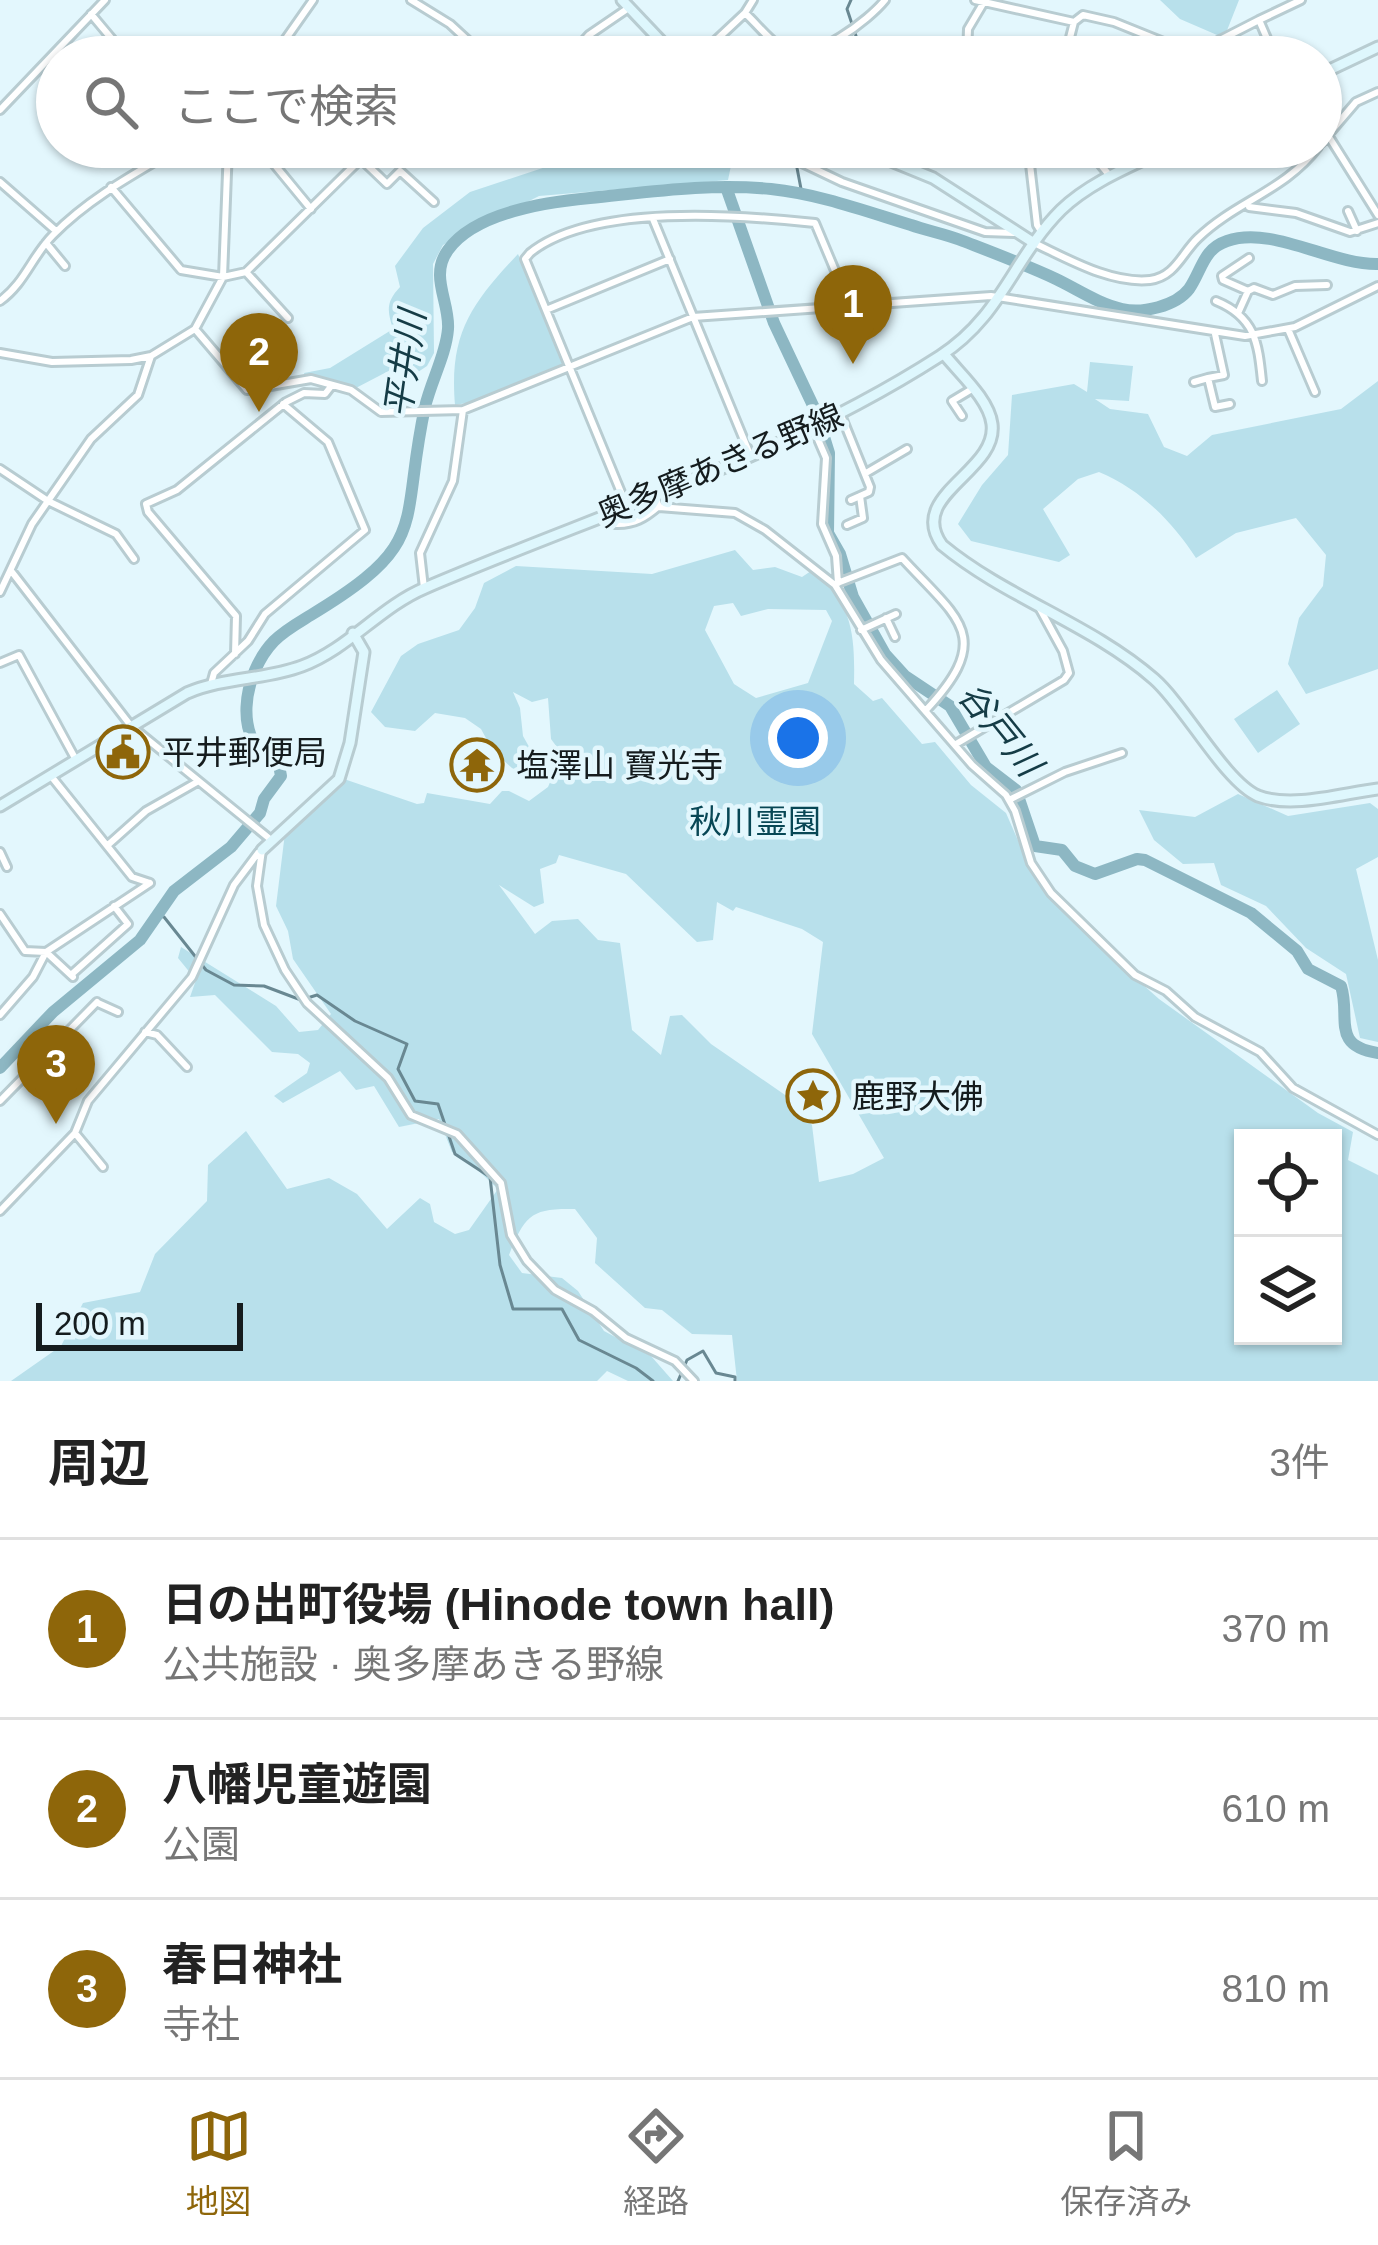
<!DOCTYPE html>
<html lang="ja">
<meta charset="utf-8">
<style>
:root{--surface:#fff;--page:#f6f6f6;--text:#222;--muted:#767676;--line:#e0e0e0;--accent:#8e660a}
body{margin:0;font-family:Arial,"Noto Sans JP",sans-serif;background:var(--page);color:var(--text)}
.controls{position:absolute;right:36px;bottom:36px;display:grid;overflow:hidden;border-radius:0px;box-shadow:0 3px 9px #0004}
.controls button{width:108px;height:108px;display:grid;place-items:center;padding:0;border:0;border-bottom:3px solid var(--line);background:var(--surface);color:var(--text);font:60px sans-serif}
.scale{position:absolute;left:36px;bottom:30px;width:207px;box-sizing:border-box;padding-left:12px;border:6px solid #151c1e;border-top:0;font-size:33px;line-height:42px;white-space:nowrap;color:#151c1e;-webkit-text-stroke:9px #e3f7fd;paint-order:stroke}
.you{position:absolute;left:798px;top:738px;width:42px;height:42px;margin:-30px;border:9px solid #fff;border-radius:50%;background:#1a73e8;box-shadow:0 0 0 18px #1a73e833}
.badge{display:grid;place-items:center;width:78px;height:78px;border-radius:50%;background:var(--accent);color:#fff;font-size:39px;font-weight:700}
.pin{position:absolute;translate:-50% -99px;filter:drop-shadow(0 3px 6px #0008)}
.pin::after{content:'';position:absolute;top:63px;width:42px;height:36px;background:inherit;clip-path:polygon(0 0,100% 0,50% 100%)}
.list{margin:0;padding:0;list-style:none}
h2{display:flex;justify-content:space-between;align-items:center;height:156px;margin:0;padding:0 48px;font-size:51px}
h2 small{font-size:39px;font-weight:400;color:var(--muted)}
.list li{display:grid;grid-template-columns:78px 1fr auto;gap:36px;align-items:center;box-sizing:border-box;height:180px;padding:0 48px;border-top:3px solid var(--line)}
.list b{display:block;font-size:45px;white-space:nowrap}
.list p{margin:0;font-size:39px;white-space:nowrap;color:var(--muted)}
.list em{font-size:39px;font-style:normal;color:var(--muted)}
.icon{flex:none;width:66px;height:66px;fill:none;stroke:currentColor;stroke-width:2;stroke-linecap:round;stroke-linejoin:round}
.map{position:relative;flex:none;width:1378px;height:1381px;overflow:hidden}
.search{position:absolute;background:var(--surface);box-shadow:0 3px 9px #0004;left:36px;right:36px;top:36px;height:132px;display:flex;align-items:center;gap:30px;box-sizing:border-box;padding:0 42px;border-radius:66px;color:var(--muted);font-size:45px}
.sheet{height:696px;background:var(--surface)}
nav{display:flex;justify-content:space-around;align-items:center;box-sizing:border-box;height:168px;border-top:3px solid var(--line);background:var(--surface);font-size:33px;color:var(--muted)}
nav a{display:grid;justify-items:center;gap:6px}
nav .on{color:var(--accent)}
.map>svg:first-child{display:block}
.green{fill:#b8e0eb;fill-rule:evenodd}
.lines{fill:none;stroke-linecap:round;stroke-linejoin:round}
.stream{stroke:#698892;stroke-width:3}
.river{stroke:#8db7c3;stroke-width:12}
.street-casing{stroke:#b8ccd1;stroke-width:12}
.secondary-casing{stroke:#b8ccd1;stroke-width:15}
.street{stroke:#fff;stroke-width:6}
.secondary{stroke:#def7fd;stroke-width:9}
.labels{text-anchor:middle;dominant-baseline:central;stroke-width:9;stroke-linejoin:round;paint-order:stroke}
.street-label{font-size:33px;fill:#151c1e;stroke:#e3f7fd}
.poi-label{font-size:33px;fill:#151c1e;stroke:#e3f7fd;text-anchor:start}
.park-label{font-size:33px;fill:#084755;stroke:#e3f7fd}
.water-label{font-size:36px;font-style:italic;fill:#153c46;stroke:#e3f7fd}
</style>
<div class="map">
<svg width="1378" height="1381" viewBox="0 0 1378 1381">
<rect width="100%" height="100%" fill="#e3f7fd"/>
<path class="green" d="M1160 0H1239L1224 38 1180 19Z
M606 147H735L728 180 539 196 443 245 433 264 434 353 427 366 415 374 410 367 400 365 354 389 308 384 304 373 330 368 393 329C387 310 386 302 400 287L395 266 423 228 470 192Z
M518 254 565 365 478 401 455 405C449 334 471 304 518 254Z
M1090 362 1133 366 1129 401 1095 399 1110 409 1148 414 1164 447 1187 456 1212 435 1341 409 1378 381V669L1306 694 1288 664 1299 618 1323 586 1326 555 1296 518 1236 533 1196 558C1172 521 1140 489 1099 472L1078 479 1043 509 1070 555 1059 562 971 541 958 524 982 485 1008 455 1012 395 1074 384 1087 392Z
M735 550 753 570 775 567 802 577 811 571C853 601 855 635 854 684L873 701 882 698 922 744 935 742 971 785 1006 813 1034 877 1114 959 1159 999 1318 1113 1353 1132 1348 1160 1378 1175V1381H737L732 1335 692 1334 662 1310 645 1308 595 1263 597 1238 575 1209C531 1208 525 1215 509 1255L522 1273 562 1278 578 1291 604 1331 651 1356 673 1381H628L607 1371 597 1381H11L61 1346 83 1303 140 1292 155 1254 207 1201 208 1165 246 1131 287 1189 329 1178 357 1194 387 1229 420 1198 430 1204 434 1222 455 1234 469 1230 498 1189 466 1159 452 1152 439 1119 399 1127 374 1086 356 1090 340 1071 283 1103 274 1096 307 1073 310 1063 298 1054 272 1052 215 995 190 997 196 980 178 958 181 947 276 1006 299 1032 318 1030 331 1014 293 959 288 931 276 906 285 833 340 788 344 779 417 804 424 803 427 793 490 804 502 791H509L529 801 548 787 562 754 551 739 548 698 532 702 513 692 520 708 523 736 542 770 537 779 512 768 493 751 481 729 465 718 435 713 415 731 385 727 371 712 401 656 418 644 459 630 475 608 484 583 516 566 652 574ZM733 603 741 616 768 609 826 610 832 621 808 683 756 698 734 684 705 630 714 606ZM559 855 626 874 697 942 713 940 717 902 733 911 736 907 802 929 823 942 812 1034 884 1158 853 1174 819 1182 812 1125 788 1097 711 1044 682 1015 670 1016 661 1055 632 1030 620 943 598 940 578 919 552 921 535 934 499 885 534 907 544 903 540 869 556 863ZM1243 1138H1333V1336H1243Z
M1277 690 1300 724 1258 753 1234 719Z
M1238 794 1288 816 1370 803 1378 809V857L1356 869 1378 960V1042L1360 1038 1346 974 1306 948 1266 906 1221 885 1214 863 1183 864 1154 840 1139 810 1195 817Z"/>
<g class="lines">
<path class="stream" d="M851 0 847 9 858 42 851 57
M793 147 802 194
M157 916 164 917 206 970 234 985 264 986 301 1000 317 995 355 1021 407 1044 398 1069 415 1101 438 1104 455 1154 490 1177 500 1265 513 1309H562L579 1340 636 1368 653 1381
M678 1381 687 1360 703 1351 716 1373 735 1377V1381"/>
<path class="river" d="M726 187 774 323 817 414 829 453 828 533 840 554 853 597 885 654 905 676 950 706 986 767 1016 790 1035 846 1062 850 1075 866 1095 874 1137 859 1145 860 1251 913 1297 951 1308 969 1341 986C1351 1017 1330 1046 1378 1053
M0 1068 53 1012 140 940 174 891 231 847 260 813 264 799 281 776 279 765C230 744 243 673 274 641 285 630 298 623 311 615 432 542 399 527 425 407 431 381 446 355 448 329 450 302 429 276 448 250 475 212 547 202 590 198 650 192 709 183 771 189 819 194 865 211 911 225 928 231 946 234 963 241 994 253 1026 265 1056 279 1077 289 1099 304 1122 309 1142 314 1176 306 1189 289 1202 270 1203 249 1227 241 1272 225 1331 265 1378 264"/>
<g class="street-casing">
<path id="street" d="M411 0 450 24 476 48 503 57
M975 0 1074 22 1083 15 1114 22 1176 47
M745 13C758 25 772 44 788 51 814 62 869 20 885 0
M91 14 127 57
M1216 42 1259 20
M273 57 313 0
M569 57 589 35 630 7
M698 57 745 13 753 0
M967 57 968 29 984 2
M1065 57 1074 22
M1275 57 1259 20 1301 0
M0 110 105 0
M1321 124 1378 215
M1321 143 1356 102 1378 92
M260 147 311 209
M1028 147 1037 225 1042 233
M1086 147 1110 176
M362 160 387 184 400 171 434 202
M800 162 842 182 985 232 1014 233
M0 182 56 231
M111 187 181 270 223 277 246 272 373 147
M1249 207 1296 213 1350 232 1378 223
M1348 211 1357 231
M653 219 751 457
M46 243 65 266
M1034 243C1068 259 1111 284 1150 280 1175 277 1182 253 1198 238 1235 202 1286 190 1318 147
M246 272 288 318
M1248 291 1254 288 1273 295 1295 286 1327 285
M0 301C25 283 32 256 53 235 89 198 136 173 180 147
M1216 301C1255 317 1258 342 1262 381
M546 310 670 259
M1239 311 1248 291 1223 280 1222 276 1249 258
M195 329 247 390 311 379 351 390 381 412 463 410 693 317 991 296 1245 336 1295 327 1378 286
M1288 329 1315 392
M1215 334 1224 375 1208 378 1215 407 1230 404
M0 353 52 362 131 360 151 356 195 329 223 277 228 147
M1194 382 1208 378
M841 415 870 487 869 492 851 500
M962 416 952 401 972 389
M814 430 826 458 822 524 836 556 838 583
M0 469 48 501 116 534 134 559
M866 473 907 449
M655 496 659 507 735 513 765 530 835 585 881 660 972 765 1006 795 1015 811 1031 863 1051 893 1135 975 1166 991 1195 1017 1260 1052 1293 1088 1378 1135
M627 507 525 259 530 253C592 203 740 215 815 223L849 304
M609 514 615 524C634 525 645 518 659 506
M847 525 863 518 860 496
M12 572 131 726 270 839
M840 582 902 558C958 619 995 636 927 709
M424 588 420 553 453 481 463 410
M0 592 32 524 91 439 138 395 151 356
M886 618 895 637
M861 630 896 614
M235 654 236 616 148 512 146 504 177 490 286 402 304 393 325 394 332 385
M0 663 19 655 76 760
M211 684 214 673 248 641 265 614 365 530 328 442 283 404
M956 744 1064 680 1069 673 1063 651 1040 609
M51 776 132 877 150 883
M1009 800 1065 772 1122 753
M109 844 146 811 197 782
M262 850 257 886 264 925 285 970 307 1003 388 1078 411 1115 457 1134 501 1183 511 1235 527 1261 555 1290 593 1311 626 1338 675 1361 694 1381
M0 852 7 867
M0 914 25 951 46 952 73 977
M72 974 128 924 114 906
M98 1003 118 1012
M0 1015 33 977 46 952 150 883
M145 1032 157 1035 187 1067
M0 1101 97 1002
M75 1133 103 1167
M0 1211 75 1133 88 1101 192 977 234 885 258 853"/>
</g>
<g class="secondary-casing">
<path id="secondary" d="M622 0 676 57
M1321 74 1378 47
M857 147 933 178 1034 243
M944 354C959 373 989 399 992 424 998 472 906 495 942 545 1006 598 1091 624 1154 679 1185 706 1225 782 1258 796 1292 809 1344 793 1378 789
M0 806 187 693C224 677 265 680 302 666 348 649 380 607 425 588 598 514 780 459 940 356 1002 316 1013 258 1061 210 1091 181 1134 165 1171 147
M262 850 339 779 350 743 364 652 353 633"/>
</g>
<use href="#street" class="street"/>
<use href="#secondary" class="secondary"/>
</g>
<defs>
<g id="civic-ring" transform="scale(2.7)"><circle r="9.5" fill="#e3f7fd" stroke="#8e660a" stroke-width="1.5"/><path d="M-.6-6.5H3V-4.5H.6V-3L4-1V1h2V6H-6V1h2V-1L-.6-3ZM-1.2 2.5V6h2.4V2.5Z" fill="#8e660a"/></g>
<g id="temple-ring" transform="scale(2.7)"><circle r="9.5" fill="#e3f7fd" stroke="#8e660a" stroke-width="1.5"/><path d="M0-6L5-2H3V0L6.5 2.5H4V6H1.5V3h-3V6H-4V2.5H-6.5L-3 0V-2H-5Z" fill="#8e660a"/></g>
<g id="sight-ring" transform="scale(2.7)"><circle r="9.5" fill="#e3f7fd" stroke="#8e660a" stroke-width="1.5"/><path d="M0-6L1.8-2.2L6-1.7L2.9 1.2L3.7 5.4L0 3.3L-3.7 5.4L-2.9 1.2L-6-1.7L-1.8-2.2Z" fill="#8e660a"/></g>
</defs>
<g fill-rule="evenodd">
<use href="#civic-ring" x="123" y="752"/>
<use href="#temple-ring" x="477" y="765"/>
<use href="#sight-ring" x="813" y="1096"/>
</g>
<g class="labels">
<g class="street-label">
<text transform="translate(720 465) rotate(-23)">奥多摩あきる野線</text>
</g>
<g class="poi-label">
<text x="162" y="752">平井郵便局</text>
<text x="516" y="765">塩澤山 寶光寺</text>
<text x="852" y="1096">鹿野大佛</text>
</g>
<g class="park-label">
<text x="755" y="821">秋川霊園</text>
</g>
<g class="water-label">
<text transform="translate(405 364) rotate(-82)">平井川</text>
<text transform="translate(1000 729) rotate(51)">谷戸川</text>
</g>
</g>
</svg>
<div class="controls">
<button><svg class="icon" aria-label="locate" viewBox="0 0 24 24"><circle cx="12" cy="12" r="6"/><path d="M12 2v4M12 18v4M2 12h4M18 12h4"/></svg></button>
<button><svg class="icon" aria-label="layers" viewBox="0 0 24 24"><path d="M12 4l9 5-9 5-9-5zM3 14l9 5 9-5"/></svg></button>
</div>
<div class="scale">200 m</div>
<div class="you"></div>
<div class="pin badge" style="left:853px;top:364px">1</div>
<div class="pin badge" style="left:259px;top:412px">2</div>
<div class="pin badge" style="left:56px;top:1124px">3</div>
<div class="search"><svg class="icon" aria-label="search" viewBox="0 0 24 24"><circle cx="10" cy="10" r="6"/><path d="M15 15l6 6"/></svg>ここで検索</div>
</div>
<section class="sheet">
<h2>周辺<small>3件</small></h2>
<ul class="list">
<li><span class="badge">1</span><div><b>日の出町役場 (Hinode town hall)</b><p>公共施設 · 奥多摩あきる野線</p></div><em>370 m</em></li>
<li><span class="badge">2</span><div><b>八幡児童遊園</b><p>公園</p></div><em>610 m</em></li>
<li><span class="badge">3</span><div><b>春日神社</b><p>寺社</p></div><em>810 m</em></li>
</ul>
</section>
<nav>
<a class="on"><svg class="icon" aria-label="map" viewBox="0 0 24 24"><path d="M3 6l6-2 6 2 6-2v14l-6 2-6-2-6 2zM9 4v14M15 6v14"/></svg>地図</a>
<a><svg class="icon" aria-label="directions" viewBox="0 0 24 24"><path d="M12 3l9 9-9 9-9-9zM9 14v-3h6M13 9l2 2-2 2"/></svg>経路</a>
<a><svg class="icon" aria-label="saved" viewBox="0 0 24 24"><path d="M7 4h10v16l-5-4-5 4z"/></svg>保存済み</a>
</nav>
